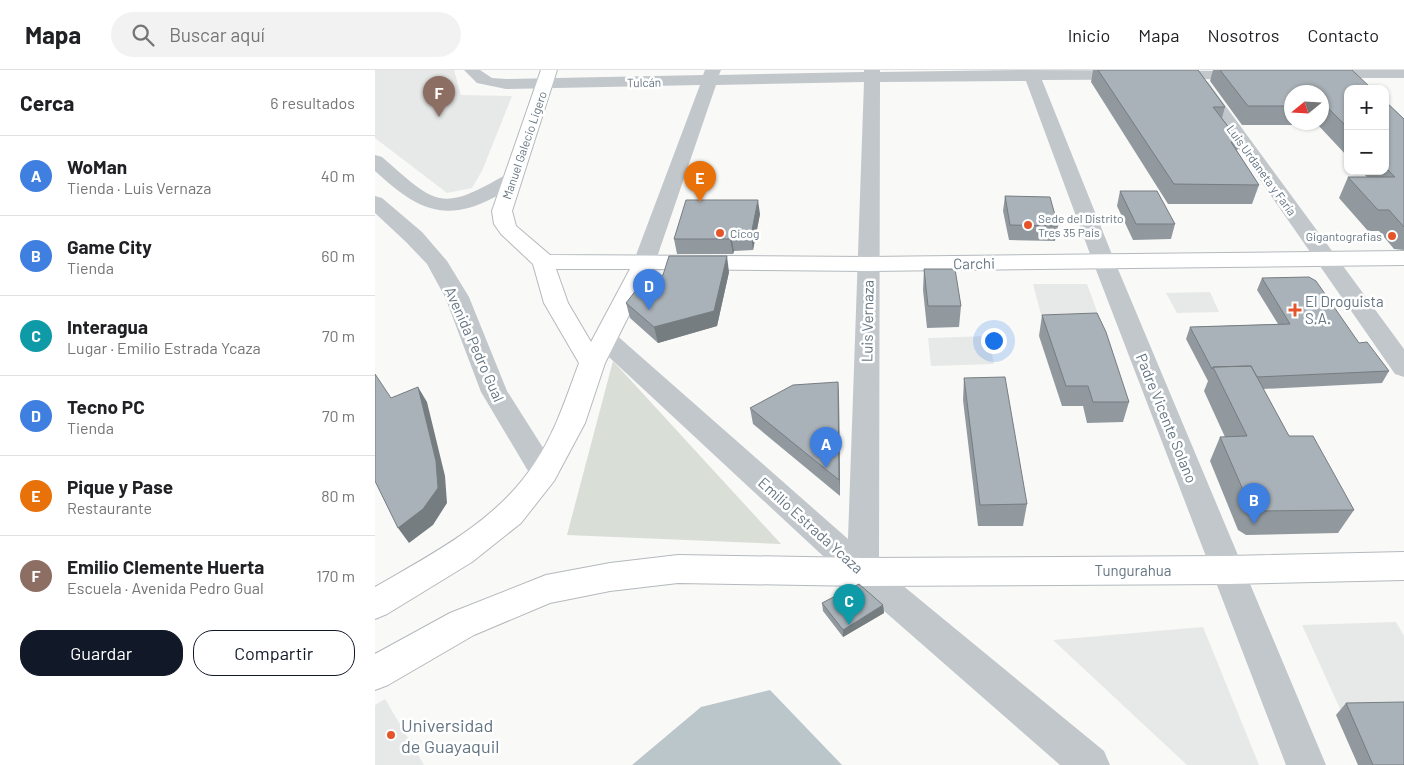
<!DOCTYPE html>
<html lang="es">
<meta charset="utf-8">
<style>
:root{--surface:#fff;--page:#f2f2f2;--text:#202124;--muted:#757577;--line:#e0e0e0;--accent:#111827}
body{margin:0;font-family:Barlow,sans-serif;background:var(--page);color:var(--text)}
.controls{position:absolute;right:15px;top:15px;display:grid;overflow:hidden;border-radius:10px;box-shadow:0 1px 4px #0004}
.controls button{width:45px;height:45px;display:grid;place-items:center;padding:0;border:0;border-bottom:1px solid var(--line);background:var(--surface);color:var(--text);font:25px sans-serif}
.compass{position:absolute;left:909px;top:15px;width:45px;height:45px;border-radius:50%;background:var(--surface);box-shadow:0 1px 4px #0004;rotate:252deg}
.you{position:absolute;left:618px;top:270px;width:18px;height:18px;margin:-12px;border:4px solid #fff;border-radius:50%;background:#1a73e8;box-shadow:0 0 0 8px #1a73e833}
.badge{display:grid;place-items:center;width:32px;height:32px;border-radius:50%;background:var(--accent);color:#fff;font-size:16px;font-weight:700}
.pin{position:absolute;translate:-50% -41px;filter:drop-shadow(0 1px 2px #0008)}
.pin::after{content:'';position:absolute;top:26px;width:18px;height:15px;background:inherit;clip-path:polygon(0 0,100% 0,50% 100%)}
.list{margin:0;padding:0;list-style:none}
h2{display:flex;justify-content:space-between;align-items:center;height:65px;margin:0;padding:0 20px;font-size:21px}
h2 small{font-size:16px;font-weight:400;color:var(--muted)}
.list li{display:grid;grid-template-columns:32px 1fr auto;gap:15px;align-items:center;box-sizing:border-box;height:80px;padding:0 20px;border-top:1px solid var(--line)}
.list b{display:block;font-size:19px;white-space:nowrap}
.list p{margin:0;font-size:16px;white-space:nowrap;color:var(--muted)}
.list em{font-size:16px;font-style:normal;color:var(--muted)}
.actions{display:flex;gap:10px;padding:15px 20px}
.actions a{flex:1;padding:11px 0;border:1px solid var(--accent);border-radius:20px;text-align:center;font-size:18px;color:var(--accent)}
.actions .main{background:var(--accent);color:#fff}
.icon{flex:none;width:28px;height:28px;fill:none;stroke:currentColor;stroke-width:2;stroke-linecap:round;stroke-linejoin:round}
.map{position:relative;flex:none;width:1029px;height:695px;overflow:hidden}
header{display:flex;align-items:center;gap:30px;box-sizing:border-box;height:70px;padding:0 25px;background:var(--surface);border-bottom:1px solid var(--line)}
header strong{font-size:24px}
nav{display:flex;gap:28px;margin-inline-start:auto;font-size:18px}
.search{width:350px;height:45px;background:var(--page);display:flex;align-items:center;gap:12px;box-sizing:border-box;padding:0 18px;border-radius:28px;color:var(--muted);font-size:19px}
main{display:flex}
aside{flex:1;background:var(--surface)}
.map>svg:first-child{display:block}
.built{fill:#e7e8e8}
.green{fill:#d9ded6}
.water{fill:#bac6ca}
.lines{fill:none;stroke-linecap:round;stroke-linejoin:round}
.major-casing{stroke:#b4b9bd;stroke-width:2}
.minor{fill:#c2c7cb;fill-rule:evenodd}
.major{fill:#fff;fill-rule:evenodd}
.wall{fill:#91999e;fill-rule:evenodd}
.shaded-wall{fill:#767d81}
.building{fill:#a9b2b8;stroke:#767d81}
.poi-dot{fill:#e4552c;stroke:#fff;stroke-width:2}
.labels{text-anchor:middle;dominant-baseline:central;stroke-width:5;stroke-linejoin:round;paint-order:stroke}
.far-street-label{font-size:12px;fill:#647582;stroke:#fff}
.far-poi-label{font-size:12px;fill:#647582;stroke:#fff;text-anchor:start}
.street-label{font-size:15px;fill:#647582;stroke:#fff}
.poi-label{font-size:15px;fill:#647582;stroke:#fff;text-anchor:start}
.near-poi-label{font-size:18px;fill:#647582;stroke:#fff;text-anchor:start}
</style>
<header>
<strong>Mapa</strong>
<div class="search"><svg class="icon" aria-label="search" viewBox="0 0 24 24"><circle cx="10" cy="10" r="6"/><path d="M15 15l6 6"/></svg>Buscar aquí</div>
<nav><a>Inicio</a><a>Mapa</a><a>Nosotros</a><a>Contacto</a></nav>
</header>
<main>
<aside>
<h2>Cerca<small>6 resultados</small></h2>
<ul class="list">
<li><span class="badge" style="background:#3f7fe0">A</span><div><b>WoMan</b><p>Tienda · Luis Vernaza</p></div><em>40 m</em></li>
<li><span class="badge" style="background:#3f7fe0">B</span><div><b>Game City</b><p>Tienda</p></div><em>60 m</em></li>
<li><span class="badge" style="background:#0f9aa8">C</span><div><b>Interagua</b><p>Lugar · Emilio Estrada Ycaza</p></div><em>70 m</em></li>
<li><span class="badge" style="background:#3f7fe0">D</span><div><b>Tecno PC</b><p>Tienda</p></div><em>70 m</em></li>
<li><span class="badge" style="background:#e8710a">E</span><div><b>Pique y Pase</b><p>Restaurante</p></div><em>80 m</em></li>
<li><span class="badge" style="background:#8d6e63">F</span><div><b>Emilio Clemente Huerta</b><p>Escuela · Avenida Pedro Gual</p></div><em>170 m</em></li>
</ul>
<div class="actions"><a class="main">Guardar</a><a>Compartir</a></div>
</aside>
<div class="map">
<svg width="1029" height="695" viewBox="0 0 1029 695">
<rect width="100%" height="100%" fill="#f9f9f7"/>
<path class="built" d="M0 0H79L86 25 137 26 107 101 97 118 72 123 0 68Z
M658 214H712L724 247 667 248Z
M835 222 844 242 802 243 791 223Z
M613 266 619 294 556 296 553 268Z
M1021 552 1029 566V638L966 641 927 555Z
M828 557 884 695H812L678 570Z
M10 629 49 695H0V635Z"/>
<path class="green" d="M238 291 406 474 192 465Z"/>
<path class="water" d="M395 620 467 695H257L326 637Z"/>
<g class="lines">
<g class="major-casing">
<path id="major" d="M166 0H182L137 141 141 156 175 185 493 187 1029 181V195L493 201 277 199 230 293 210 353 179 411 146 453 97 492 12 544 0 549V517C57 484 122 451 159 394 180 363 191 328 204 293L169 233 158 194 126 164 119 154 117 141ZM181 199H255L216 272 193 233Z
M1029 482V510L853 514 488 516 303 513 235 521 175 533 99 565 13 615 0 620V584L75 543 171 505 235 493 303 485 488 488 853 486Z"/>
</g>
<path class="minor" d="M89 0H105L117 8 131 9 328 5 330 0H346L344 5 489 2V0H505V2L647 0 879 1 881 4 879 7 873 9 667 10 740 192 951 695H911L718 192 651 11 505 12 504 496 729 681 735 695H685L476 512 221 275 218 269 221 263 230 261 239 263 473 469 489 12 341 15 280 193 277 198 269 200 261 198 258 193 325 15 131 19 102 13Z
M937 0H1029V8H943L937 6 935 3Z
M827 10 833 12 1029 279V307L1020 304 819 15 821 12Z
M0 85 7 87C61 134 65 143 130 105L137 103 144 105 147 109C141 118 127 123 118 128 66 155 39 136 0 101Z
M0 126 7 128 47 162 72 191 94 227 132 321 184 403 179 411 169 414 159 411 106 322 70 227 52 194 31 172 0 143Z"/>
<use href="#major" class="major"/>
</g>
<path class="wall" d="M718 0H823L850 37 847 48 865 72 862 81 884 115 877 134H793L716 12Z
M838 0H977L973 19V87L943 55H867L835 11ZM916 22H946V52H916Z
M1010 31 1029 49V180L1019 179 1004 161H993L964 128 973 107H992L986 101H1010Z
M745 121 800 154 796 169 758 170 742 136Z
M630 126 683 156 680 171 634 170 628 141Z
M385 144 378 180 359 181 358 184H302L299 169Z
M549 199 586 236 584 257 552 258 548 220Z
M354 202 342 256 283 273 255 248 251 233Z
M887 208 984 273 1014 301 1007 313 888 319 914 366 979 440 963 463 871 465 863 460 835 391 845 367H850L829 321 833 311 811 269 815 257 903 254 882 220Z
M667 245 754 332 748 352 712 353 708 336H687L664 266Z
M589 308 652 434 648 456H603L588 330Z
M463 312 464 327 465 426 378 354 375 338Z
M447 533 508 535 509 543 468 567 448 541Z
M971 633 1029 695H983L961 645Z"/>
<path class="shaded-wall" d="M383 130 385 144 378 180 376 165Z
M356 165 359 181 358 184 355 169Z
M352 186 354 202 342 256 283 273 279 257Z
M463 312 464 327 465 426 464 410Z
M43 317 52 332 70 406 72 433 58 455 34 473 23 458Z
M508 535 509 543 468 567V560Z"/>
<path class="building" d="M723 0H823L850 37H838L865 72H856L884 115 799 114Z
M845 0H977L997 19H973V58L951 36H946V22H916V36H873Z
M1010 31 1029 49V157L1014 140H1003L973 107H1020L1010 97Z
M745 121H782L800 154H761Z
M630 126 675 127 683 156 635 155Z
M311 130H383L376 165H356L355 169H299Z
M294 186H352L339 241 279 257 251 233 262 219 288 205Z
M549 199H580L586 236H553Z
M934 207 941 211 984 273 992 272 1014 301 882 307 876 296 838 297 837 299 815 257 915 254 887 208Z
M722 243 731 262 754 332H718L713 316H691L667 245Z
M876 296 914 366H938L979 440 883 441 875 436 845 367 872 366 838 297Z
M0 304 16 328 43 317 61 391 63 418 48 439 23 458 0 411Z
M630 307 652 434 605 435 589 308Z
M463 312 464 410 375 338 418 315Z
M484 514 508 535 468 560 447 533Z
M1029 632V695H998L971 633Z"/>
<g class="poi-dot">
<circle cx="653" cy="155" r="5"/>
<circle cx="345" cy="163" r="5"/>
<circle cx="1017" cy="166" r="5"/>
<path d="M917.5 232.5h5v5h5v5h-5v5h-5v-5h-5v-5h5z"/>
<circle cx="16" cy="665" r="5"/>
</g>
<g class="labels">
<g class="far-street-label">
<text transform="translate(269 12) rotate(-1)">Tulcán</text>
<text transform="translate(149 75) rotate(-71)">Manuel Galecio Ligero</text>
<text transform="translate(887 100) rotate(54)">Luis Urdaneta y Faría</text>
</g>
<g class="far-poi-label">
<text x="663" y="148">Sede del Distrito<tspan x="663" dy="14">Tres 35 Pais</tspan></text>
<text x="355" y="163">Cicog</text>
<text x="1007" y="166" text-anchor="end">Gigantografias</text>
</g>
<g class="street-label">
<text transform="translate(599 193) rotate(-1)">Carchi</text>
<text transform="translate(492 251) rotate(-89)">Luis Vernaza</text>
<text transform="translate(100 274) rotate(66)">Avenida Pedro Gual</text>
<text transform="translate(792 348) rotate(68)">Padre Vicente Solano</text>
<text transform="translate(436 455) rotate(42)">Emilio Estrada Ycaza</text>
<text x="758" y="500">Tungurahua</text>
</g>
<g class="poi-label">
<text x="930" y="231">El Droguista<tspan x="930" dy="17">S.A.</tspan></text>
</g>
<g class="near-poi-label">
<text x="26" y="655">Universidad<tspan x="26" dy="21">de Guayaquil</tspan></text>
</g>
</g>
</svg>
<div class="controls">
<button>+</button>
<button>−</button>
</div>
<svg class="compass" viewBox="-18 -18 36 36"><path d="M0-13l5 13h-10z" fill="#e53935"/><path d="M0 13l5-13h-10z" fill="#757577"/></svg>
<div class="you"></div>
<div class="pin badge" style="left:451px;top:398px;background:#3f7fe0">A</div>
<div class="pin badge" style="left:879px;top:454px;background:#3f7fe0">B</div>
<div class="pin badge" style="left:474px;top:555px;background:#0f9aa8">C</div>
<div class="pin badge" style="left:274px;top:240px;background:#3f7fe0">D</div>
<div class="pin badge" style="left:325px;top:132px;background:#e8710a">E</div>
<div class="pin badge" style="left:64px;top:47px;background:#8d6e63">F</div>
</div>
</main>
